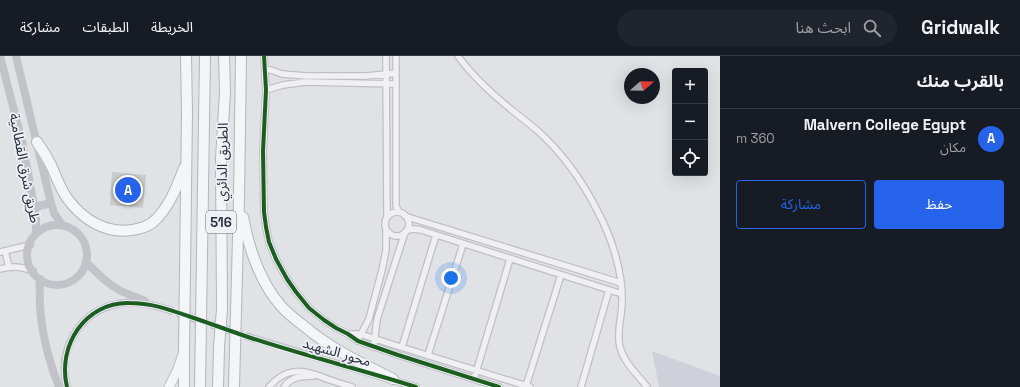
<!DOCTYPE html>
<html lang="ar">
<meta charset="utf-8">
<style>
:root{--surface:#171b24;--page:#20242c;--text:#f1f3f6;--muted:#9ea1a6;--line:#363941;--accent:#2563eb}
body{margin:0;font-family:"Space Grotesk","Noto Sans Arabic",sans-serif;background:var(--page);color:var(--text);direction:rtl}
.controls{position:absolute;right:12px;top:12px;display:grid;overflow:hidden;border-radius:4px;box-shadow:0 4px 16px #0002}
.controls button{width:36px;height:36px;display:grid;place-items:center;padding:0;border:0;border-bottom:1px solid var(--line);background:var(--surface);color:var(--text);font:20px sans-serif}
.compass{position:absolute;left:624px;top:12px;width:36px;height:36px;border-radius:50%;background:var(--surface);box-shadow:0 4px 16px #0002;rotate:70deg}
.you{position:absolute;left:451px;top:222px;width:14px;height:14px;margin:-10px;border:3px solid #fff;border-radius:50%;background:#1a73e8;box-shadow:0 0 0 6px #1a73e833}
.badge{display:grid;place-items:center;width:26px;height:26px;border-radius:50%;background:var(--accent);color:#fff;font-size:13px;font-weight:700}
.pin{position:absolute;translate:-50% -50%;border:2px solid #fff;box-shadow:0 1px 4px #0006}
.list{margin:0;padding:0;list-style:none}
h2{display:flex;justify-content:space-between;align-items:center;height:52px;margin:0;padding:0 16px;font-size:17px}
h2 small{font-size:13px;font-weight:400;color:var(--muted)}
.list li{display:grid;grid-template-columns:26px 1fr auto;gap:12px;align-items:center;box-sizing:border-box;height:60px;padding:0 16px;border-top:1px solid var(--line)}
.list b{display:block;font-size:15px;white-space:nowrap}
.list p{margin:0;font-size:13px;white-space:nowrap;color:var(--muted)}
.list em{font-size:13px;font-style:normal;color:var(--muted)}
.actions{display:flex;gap:8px;padding:12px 16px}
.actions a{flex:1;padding:9px 0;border:1px solid var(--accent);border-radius:4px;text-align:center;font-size:14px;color:var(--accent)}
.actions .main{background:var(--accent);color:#fff}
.icon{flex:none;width:22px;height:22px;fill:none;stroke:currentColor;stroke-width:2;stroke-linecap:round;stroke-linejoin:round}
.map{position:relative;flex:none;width:720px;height:331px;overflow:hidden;direction:ltr}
header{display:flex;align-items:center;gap:24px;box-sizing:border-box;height:56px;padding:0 20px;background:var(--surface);border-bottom:1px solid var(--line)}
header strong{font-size:19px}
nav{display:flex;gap:22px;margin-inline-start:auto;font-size:14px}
.search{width:280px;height:36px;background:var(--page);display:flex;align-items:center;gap:10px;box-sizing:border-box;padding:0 14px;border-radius:22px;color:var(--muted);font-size:15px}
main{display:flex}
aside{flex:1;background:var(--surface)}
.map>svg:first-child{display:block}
.built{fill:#ced1d9}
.building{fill:#c8cace}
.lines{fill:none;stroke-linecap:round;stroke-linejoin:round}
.secondary-tunnel{stroke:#bbbec5;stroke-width:8;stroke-dasharray:8 4;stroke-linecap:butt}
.street-casing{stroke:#bec0c4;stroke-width:8}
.primary-casing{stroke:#bcbfc4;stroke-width:11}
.highway-casing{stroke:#b2b5bb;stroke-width:12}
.street{stroke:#f0f0f2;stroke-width:5.5}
.secondary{stroke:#c1c3c9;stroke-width:8}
.primary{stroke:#f4f5f6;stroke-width:9}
.highway{stroke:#f4f5f6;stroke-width:10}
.cycleway-casing{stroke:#eef1f6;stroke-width:6}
.cycleway{stroke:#1b5e20;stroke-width:4}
.labels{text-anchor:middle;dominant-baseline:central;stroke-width:3.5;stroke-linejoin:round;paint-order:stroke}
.shield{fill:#eef1f6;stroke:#636877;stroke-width:1}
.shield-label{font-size:13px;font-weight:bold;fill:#272e40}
.street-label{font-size:14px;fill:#272e40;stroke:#eef1f6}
</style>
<header>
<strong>Gridwalk</strong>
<div class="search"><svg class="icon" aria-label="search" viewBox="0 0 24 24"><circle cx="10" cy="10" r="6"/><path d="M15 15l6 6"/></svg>ابحث هنا</div>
<nav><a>الخريطة</a><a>الطبقات</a><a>مشاركة</a></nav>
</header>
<main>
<aside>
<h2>بالقرب منك<small></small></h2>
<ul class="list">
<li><span class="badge">A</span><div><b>Malvern College Egypt</b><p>مكان</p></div><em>360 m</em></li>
</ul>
<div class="actions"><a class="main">حفظ</a><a>مشاركة</a></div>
</aside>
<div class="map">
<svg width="720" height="331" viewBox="0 0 720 331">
<rect width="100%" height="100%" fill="#e0e2e6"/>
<path class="built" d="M652 295 720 320V331H659Z"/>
<path class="building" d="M112 116 146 119 143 152 110 149Z"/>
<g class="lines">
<path class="secondary-tunnel" d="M166 253 252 282"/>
<g class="street-casing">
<path id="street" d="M264 0 266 34 263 95 264 156 266 171 269 186 276 203 287 223 296 236 309 252 324 264 336 272 348 278 358 285 398 299 499 331
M386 0 387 162
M396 0V150L399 156
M458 0C473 21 493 39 513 55 522 62 531 69 539 76 564 99 583 126 598 156 612 182 623 217 622 246 622 261 616 277 620 291 624 307 638 319 647 331
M265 12 282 18 307 20H366L396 17
M266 34 283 29 305 26 396 28
M385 168a12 12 0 1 1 24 0a12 12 0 1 1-24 0Z
M405 160 411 162 621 227
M407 174 414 173 421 174 622 238
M5 195 9 211
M0 196 30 189
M0 213C13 210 19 210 33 215
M348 278H360L391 288 530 331
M360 280 369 263 382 214 386 194V173
M373 291C376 281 375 271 378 260L405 176
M402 291 436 179
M428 299 463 188
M474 323 510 203
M526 330 561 219
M269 331C285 312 301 313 322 321 332 325 342 328 352 331
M284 331C291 321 301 320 313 320
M581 331 609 234"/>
</g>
<g class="primary-casing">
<path id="primary" d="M169 331 178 313 183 298"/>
</g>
<g class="highway-casing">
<path id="highway" d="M37 86C42 93 47 101 51 109 56 120 60 132 67 142 82 163 105 178 132 174 139 173 146 171 152 167 168 154 177 131 184 112
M243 161C249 193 259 225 281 250 288 258 296 264 304 270 331 293 361 307 393 323
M184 331V295L187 56 186 0
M200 331 205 0
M218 331 219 291 222 253 221 103 225 36 224 0
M234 331 239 143 241 0"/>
</g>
<use href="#street" class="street"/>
<path class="secondary" d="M0 0 22 85 32 139 36 157V178
M16 0 50 143 54 157 62 169
M35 151 51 147
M27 199a30 30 0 1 1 60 0a30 30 0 1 1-60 0Z
M86 206C97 217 107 228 121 235 129 239 137 241 145 245
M40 223C38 262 45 295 59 331
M252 282 416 331
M67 331C57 294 79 256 117 248 133 244 151 248 166 253"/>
<use href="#primary" class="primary"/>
<use href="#highway" class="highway"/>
<g class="cycleway-casing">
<path id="cycleway" d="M264 0 266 34 263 95 264 156 266 171 269 186 276 203 287 223 296 236 309 252 324 264 336 272 348 278 358 285 398 299 499 331
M67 331C57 290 85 246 129 247 151 247 168 253 188 260 209 267 230 275 251 282 306 300 362 314 416 331"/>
</g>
<use href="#cycleway" class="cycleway"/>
</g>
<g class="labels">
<rect class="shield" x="206" y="155" width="30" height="22" rx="3"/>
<g class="shield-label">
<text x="221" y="166">516</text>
</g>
<g class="street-label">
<text transform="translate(222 106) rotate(-89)">الطريق الدائري</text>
<text transform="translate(25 112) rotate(79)">طريق شرق القطامية</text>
<text transform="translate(337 296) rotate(16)">محور الشهيد</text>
</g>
</g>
</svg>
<div class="controls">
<button>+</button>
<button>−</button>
<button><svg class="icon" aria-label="locate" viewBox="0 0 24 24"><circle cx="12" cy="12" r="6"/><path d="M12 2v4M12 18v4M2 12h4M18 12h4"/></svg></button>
</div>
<svg class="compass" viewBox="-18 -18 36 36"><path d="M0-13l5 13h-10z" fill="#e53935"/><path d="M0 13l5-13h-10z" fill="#9ea1a6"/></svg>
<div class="you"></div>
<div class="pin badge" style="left:128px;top:134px">A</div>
</div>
</main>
